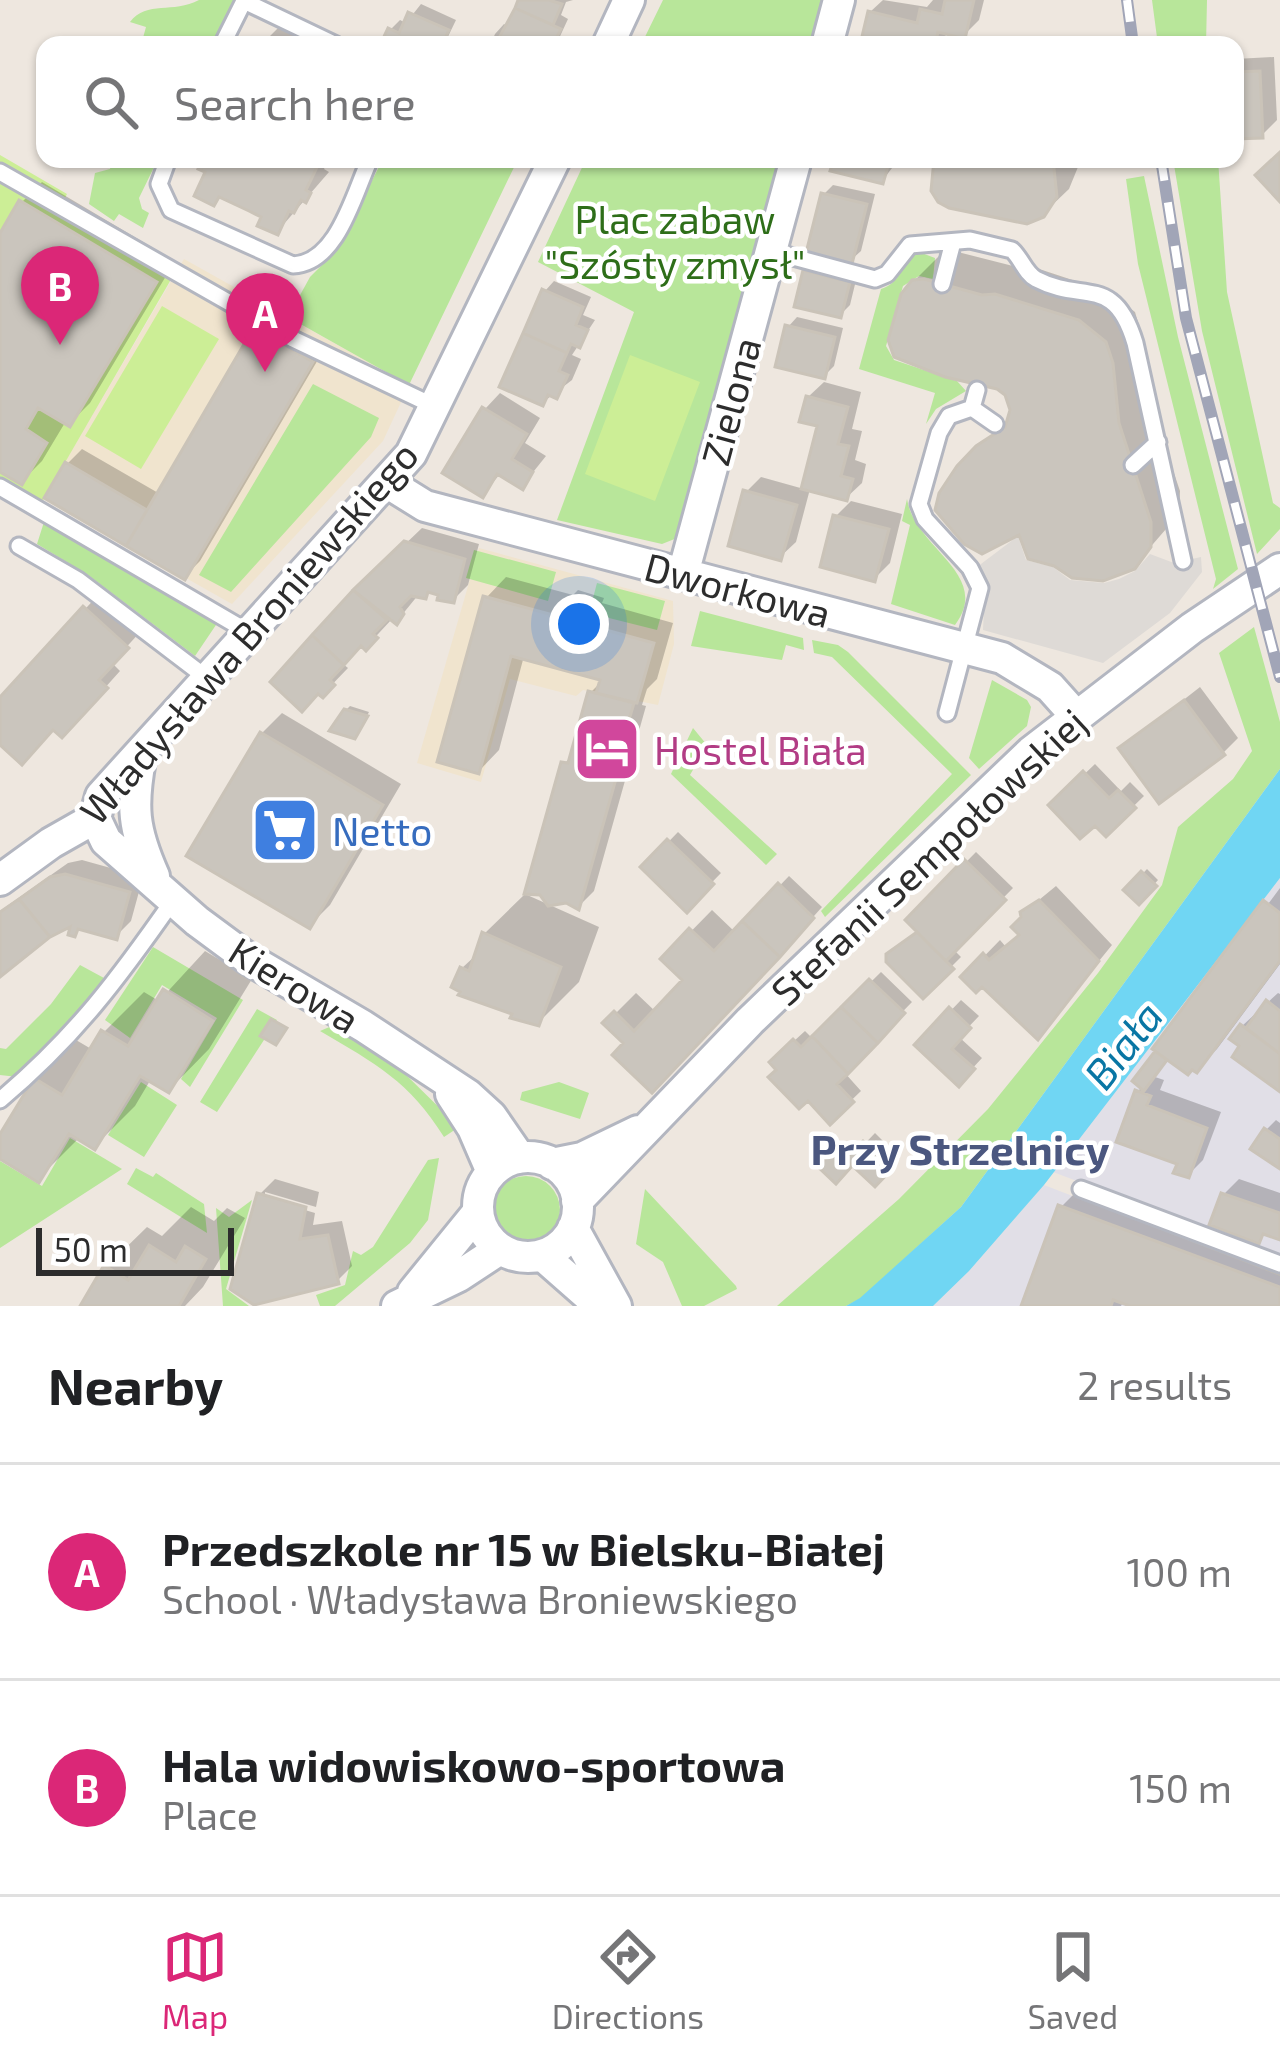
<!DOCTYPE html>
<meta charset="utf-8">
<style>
:root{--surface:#fff;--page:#f2f2f2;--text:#202124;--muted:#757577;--line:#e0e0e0;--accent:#db2777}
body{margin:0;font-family:"Exo 2",sans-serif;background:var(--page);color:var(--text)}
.scale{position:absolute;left:36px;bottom:30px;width:198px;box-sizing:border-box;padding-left:12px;border:6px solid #2d2d2d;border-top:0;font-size:33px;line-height:42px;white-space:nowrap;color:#2d2d2d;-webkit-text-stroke:9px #fff;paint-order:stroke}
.you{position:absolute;left:579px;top:624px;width:42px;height:42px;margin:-30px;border:9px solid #fff;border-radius:50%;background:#1a73e8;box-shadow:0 0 0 18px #1a73e833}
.badge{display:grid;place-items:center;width:78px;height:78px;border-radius:50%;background:var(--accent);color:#fff;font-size:39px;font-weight:700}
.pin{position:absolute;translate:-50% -99px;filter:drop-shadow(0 3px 6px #0008)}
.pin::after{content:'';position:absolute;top:63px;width:42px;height:36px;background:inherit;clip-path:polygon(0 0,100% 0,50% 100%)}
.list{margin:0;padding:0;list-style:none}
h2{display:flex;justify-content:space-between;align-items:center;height:156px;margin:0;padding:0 48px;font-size:51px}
h2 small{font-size:39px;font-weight:400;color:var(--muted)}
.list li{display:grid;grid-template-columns:78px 1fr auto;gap:36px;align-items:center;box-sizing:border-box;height:216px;padding:0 48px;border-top:3px solid var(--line)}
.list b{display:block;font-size:45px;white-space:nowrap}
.list p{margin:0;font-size:39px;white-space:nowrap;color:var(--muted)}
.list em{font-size:39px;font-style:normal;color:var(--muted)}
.icon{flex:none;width:66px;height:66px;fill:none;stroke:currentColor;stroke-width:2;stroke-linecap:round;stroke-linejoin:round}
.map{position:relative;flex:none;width:1280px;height:1306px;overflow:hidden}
.search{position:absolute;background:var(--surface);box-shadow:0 3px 9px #0004;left:36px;right:36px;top:36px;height:132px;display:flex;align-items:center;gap:30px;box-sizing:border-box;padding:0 42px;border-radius:24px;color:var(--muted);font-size:45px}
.sheet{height:588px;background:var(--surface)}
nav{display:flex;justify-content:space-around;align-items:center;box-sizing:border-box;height:168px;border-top:3px solid var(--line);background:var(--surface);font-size:33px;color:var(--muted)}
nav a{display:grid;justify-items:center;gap:6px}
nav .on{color:var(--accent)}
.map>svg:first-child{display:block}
.industrial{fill:#e1dfe7}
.education{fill:#f0e4ce}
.green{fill:#b8e69a}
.pitch{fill:#ccee96}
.plaza{fill:#dedad6}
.water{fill:#70d6f3}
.shadow{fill:#0003}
.building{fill:#cac5bd;stroke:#cac3b8;stroke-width:3}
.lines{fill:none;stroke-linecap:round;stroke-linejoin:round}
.lane-casing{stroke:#b3b6c0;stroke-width:21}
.street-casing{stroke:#b3b6c0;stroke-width:36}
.lane{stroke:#fff;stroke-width:15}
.street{stroke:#fff;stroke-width:30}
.rail-casing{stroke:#a1a5b7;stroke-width:12}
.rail{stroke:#fff;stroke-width:8;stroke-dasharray:22;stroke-linecap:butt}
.labels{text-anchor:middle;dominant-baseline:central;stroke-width:9;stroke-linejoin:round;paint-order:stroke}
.park-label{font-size:39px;fill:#2e6e19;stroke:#fff}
.street-label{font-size:39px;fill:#2d2d2d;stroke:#fff}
.hotel-label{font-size:39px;fill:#b23c85;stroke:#fff;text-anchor:start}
.shop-label{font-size:39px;fill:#366cbe;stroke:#fff;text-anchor:start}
.water-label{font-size:42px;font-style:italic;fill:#0976a4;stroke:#fff}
.neighbourhood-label{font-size:42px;font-weight:bold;fill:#4b577f;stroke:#fff}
</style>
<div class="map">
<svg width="1280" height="1306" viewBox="0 0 1280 1306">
<rect width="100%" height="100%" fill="#eee7df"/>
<path class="industrial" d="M1280 878V1257L1053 1172Z
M1044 1185 1280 1276V1306H933L969 1271Z"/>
<path class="education" d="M184 259 409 385 383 441 232 604 44 498Z
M479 548 673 601 674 644 658 705 583 690 576 696 510 679 481 782 417 763Z"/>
<path class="green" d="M199 0H235L213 45H141L146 27 130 22C147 0 173 14 199 0Z
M663 0H826L814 45H641Z
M1152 0H1207L1206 45H1158Z
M112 159H158L139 198 142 209 149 213 143 228 119 214 114 221 89 204 95 173 110 169Z
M383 159H518L409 385 288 317 310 277 335 252Z
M586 159H782L677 538 662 544 557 520 634 312 538 262Z
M1173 159H1218L1227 292 1273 503 1280 508V529L1257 554 1202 331Z
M1144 176 1178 337 1238 569 1213 589 1216 579 1138 264 1126 179Z
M919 252 935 258 933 279 919 276 903 286 886 346 894 360 957 381 966 391 936 409 926 424 935 393 859 369 881 289C902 283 901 261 919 252Z
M313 384 379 418 371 437 231 592 199 575Z
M907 499C914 548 993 574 955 625L891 604 910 525 902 521Z
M44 522 218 622 195 656 88 575 37 544Z
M474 550 556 572 548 601 466 578Z
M597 583 665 601 657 630 589 613Z
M700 611 803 638 804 650 786 645 782 660 691 646Z
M1254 627 1280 722V769L961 1207 860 1299 846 1306H777L899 1199 988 1109 1098 973 1162 885 1178 827 1233 779 1252 751 1219 653Z
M812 640 838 645 848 652 971 775 825 917 821 911 952 774 832 657 814 653Z
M992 680 1027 700 1031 707 1027 726 979 769 969 758Z
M693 728 707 745 690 775 777 854 766 865 671 774Z
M153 947 243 1000 190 1087 181 1079 217 1018 162 985 130 1038 105 1020Z
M80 965 104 978 77 1017 18 1077 0 1075V1048L6 1049 51 1004Z
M257 1009 277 1020 217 1112 200 1102Z
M334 1025 399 1068 459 1127 444 1137C409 1081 376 1064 320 1031Z
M141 1082 177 1105 144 1157 108 1135Z
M559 1082 589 1093 580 1119 520 1100 522 1092Z
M70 1138 122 1169 0 1248V1161L42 1186Z
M439 1158 428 1220 410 1243 335 1306H320L316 1295 345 1285 353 1251 361 1255 373 1247 428 1160Z
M136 1168 153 1177 156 1173 204 1204 207 1233 127 1184Z
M492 1210a34 34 0 1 1 68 0a34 34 0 1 1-68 0Z
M645 1189 736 1286 737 1289 704 1306H682L663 1262 636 1244Z
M252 1200 226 1289 249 1306H223L216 1208 229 1217Z"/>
<path class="pitch" d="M0 155 67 194 58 211 173 276 41 504 0 480Z
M162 306 219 339 141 469 85 436Z
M630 355 700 382 655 501 585 474Z"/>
<path class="plaza" d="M1018 536 1026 560 1053 567 1070 580 1104 583 1119 579 1135 571 1150 554 1174 563 1201 557 1202 572 1170 613 1103 663 983 630 985 588 977 567Z"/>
<path class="water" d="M1280 769V878L1044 1185 969 1271 933 1306H846L860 1298 961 1207Z"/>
<path class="shadow" d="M519 0H573L566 2 561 15 568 19 556 45H490L495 34 504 24 508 26Z
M883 0 927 7 933 0H984L979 20 964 35 947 34 937 45H863L870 12Z
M421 4 456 20 444 45H383L390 30 400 20 406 23Z
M302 23 343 37 340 42 347 45H253L260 39 265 41 278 28 292 34Z
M1274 57 1277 120 1262 135 1235 136V59Z
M204 159H329L324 169 329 172 277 232 266 215 209 171Z
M837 159H899L882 181Z
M938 159H1076L1078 167 1069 189 1047 210Z
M42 182 175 261 90 403 70 423 66 421 42 461 22 481 0 468V235L22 202Z
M833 185 875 194 861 251 851 260 824 194Z
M950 250 1013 266 1027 265 1109 292 1135 312 1141 332 1147 393 1180 491 1179 514 1134 566 1020 530 960 468 1010 417 1013 402 908 287 939 256Z
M815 262 858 272 850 305 840 315 805 271Z
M554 281 591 297 583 315 595 320 572 355 581 359 572 380 542 403 545 291Z
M271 314 326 346 200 561 185 576 48 497 67 464 82 449 160 494 256 329Z
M797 317 843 328 834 366 824 376 788 327Z
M824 382 861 392 852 429 862 431 855 460 866 464 862 483 846 498 810 489 796 542 780 557 746 492 761 477 804 489 820 424 808 397Z
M500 393 540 418 525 443 546 456 522 486 501 473 482 495 446 472 485 409Z
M851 501 902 514 890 563 874 579 836 516Z
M422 528 479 544 468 585 453 600 431 590 425 596 419 594 397 621 392 619 366 647 361 643 343 664 348 668 323 694 274 682 356 591Z
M506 577 573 595 578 590 604 598 602 603 673 623 657 679 647 689 642 705 646 706 594 891 579 906 564 764 574 754 590 693 604 679 524 656 499 750 479 771 486 598Z
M100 593 141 631 112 663 120 671 77 719 0 741V701Z
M1200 687 1238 738 1223 753 1122 748Z
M350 706 369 712 359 731 346 710Z
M282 713 401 784 330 905 309 926 262 733Z
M1095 764 1121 791 1130 782 1144 796 1106 833 1095 822 1052 805Z
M678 832 721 873 687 908 644 867Z
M976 852 1013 888 953 949 961 957 923 995 920 930 909 920Z
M82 860 143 877 131 921 116 936 81 927 75 934 74 924 62 925 0 972V911L68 863Z
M1147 869 1158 880 1139 901 1127 890Z
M789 876 822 907 798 934 628 1043 606 1023 636 993 656 1012 686 980 664 959 712 910 735 932Z
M1056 886 1112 945 1038 1036 982 983 964 977 1000 940 1006 947 1022 934 1023 913Z
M1280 888V964L1217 1049 1196 1069 1167 1056 1152 1076 1164 1080 1160 1090 1221 1112 1203 1160 1188 1175 1138 1091 1143 1086 1136 1081Z
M525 894 599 927 579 982 538 1023 516 1012 462 968 475 956 484 934Z
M205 951 252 979 209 1049 169 1090 151 1079 135 1106 95 1146 80 1137 38 1179 0 1155V1139L36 1080 76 1040 93 1050 104 1032 144 992 159 1001Z
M881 972 912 1002 844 1072 861 1091 830 1121 782 1052 805 1031 813 1039Z
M1278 993 1280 994V1088L1243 1046 1242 1026Z
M961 1000 979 1016 959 1037 982 1058 959 1083 918 1045Z
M1276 1120 1280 1123V1166L1266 1130Z
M875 1133 900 1158 875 1183 852 1162 836 1180 822 1167 840 1148 851 1158Z
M275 1179 319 1192 316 1207 265 1192V1198L315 1213 313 1225 342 1221 352 1266 337 1281 260 1194Z
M1239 1179 1280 1193V1237L1267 1232 1258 1240 1223 1195Z
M1081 1187 1280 1259V1306H1139L1124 1300 1121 1306H1025L1061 1207Z
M191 1207 214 1221 227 1208 245 1218 203 1287 185 1306H83L106 1267 147 1227 162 1236Z"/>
<path class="building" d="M518 0H549L562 4 553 25 515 8Z
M945 0H974L965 39 938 32 935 45H860L868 11 917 23 920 9 942 14Z
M515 8 561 29 553 45H519L500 36Z
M408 12 449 30 442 45H380L388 28 399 33Z
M1260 71 1263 138 1235 139V72Z
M1280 152V202L1255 175Z
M203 159H321L306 190 311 193 306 203 301 200 294 213 289 211 278 235 257 226 261 217 249 211 219 197 214 206 194 196 205 172 198 169Z
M834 159H890L883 184 830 171Z
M934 159H1053L1057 197 1044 217 1027 224 949 208 938 202 931 191Z
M821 193 867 204 852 264 806 253Z
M19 200 157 282 70 427 38 408 26 429 47 443 22 485 0 472V233Z
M803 270 850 282 841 318 794 307Z
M924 279 982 295 995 294 1079 320 1106 342 1113 363 1119 423 1151 522V547L1135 569 1103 581 1072 578 1054 566 1028 559 1019 535 982 554 964 544 935 510 939 493 957 466 976 446 1005 427 1010 410 1005 395 997 389 945 377 894 357 888 340 901 294 912 280Z
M542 289 583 307 576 325 588 330 580 348 571 344 567 353 523 333Z
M785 325 835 337 825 379 775 367Z
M254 327 313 362 185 580 126 546Z
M523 333 567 353 559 371 568 375 557 399 548 395 543 406 499 387Z
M806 396 848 407 838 444 849 446 841 476 853 479 847 501 801 489 817 426 799 422Z
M482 407 527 434 512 459 533 472 523 490 497 474 483 498 442 473Z
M65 462 147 510 126 546 44 498Z
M743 490 797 505 781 561 728 546Z
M833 515 889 529 875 582 820 567Z
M404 541 465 559 454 603 437 600 438 595 428 592 426 599 411 596 400 607 404 614 397 625 353 590Z
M353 590 387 620 373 634 378 638 366 651 361 646 344 665 312 635Z
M483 596 553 615 555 609 586 618 584 624 654 643 637 703 596 693 600 680 511 656 479 774 437 762Z
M83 606 129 648 99 680 108 688 62 738 53 730 22 765 0 745V697Z
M312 635 344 665 330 680 335 685 323 698 318 694 302 712 270 682Z
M588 691 634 703 629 720 632 722 579 910 566 903 548 906 540 895 524 894 561 762 568 763Z
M1184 700 1225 755 1159 804 1118 748Z
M344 709 368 716 355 739 329 731Z
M260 732 383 805 310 929 186 856Z
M1083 771 1109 798 1118 790 1136 808 1106 837 1095 826 1080 839 1048 805Z
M667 839 714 884 687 913 640 867Z
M964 859 1006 900 946 961 905 920Z
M1141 871 1157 886 1139 905 1123 890Z
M65 874 130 892 117 940 78 929 75 937 68 935 70 927 50 937 19 899 50 877Z
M778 883 814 918 780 957 742 921Z
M19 899 50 937 0 977V912Z
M1039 900 1099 961 1038 1040 982 987 976 993 960 977 983 953 989 960 1019 935 1011 927 1021 917 1020 912Z
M1263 900 1280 913V961L1197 1073 1192 1070 1188 1075 1152 1049Z
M742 921 780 957 652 1093 612 1055 623 1043 602 1023 614 1011 634 1031 682 980 660 959 689 928 714 951Z
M482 932 561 967 539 1026 510 1018 512 1014 458 995 460 992 451 987 460 967 469 971Z
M917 932 954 969 923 999 886 962V954Z
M869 979 905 1013 878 1043 841 1007Z
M163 989 213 1021 169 1093 140 1076 95 1150 69 1134 39 1183 0 1159V1134L34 1078 62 1095 101 1030 128 1046Z
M1266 1000 1280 1011V1054L1246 1028Z
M841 1007 878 1043 848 1074 812 1036Z
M949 1007 971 1028 952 1049 975 1069 959 1087 914 1045Z
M271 1019 287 1028 276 1045 260 1036Z
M1240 1024 1280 1054V1092L1232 1057 1239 1046 1229 1039Z
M812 1036 848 1074 837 1084 854 1102 830 1125 808 1101 799 1109 768 1077 776 1070 769 1062 793 1039 801 1047Z
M1155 1051 1167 1060 1144 1091 1132 1081Z
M1135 1090 1151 1096 1147 1105 1207 1128 1189 1178 1173 1173 1177 1164 1116 1142Z
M1264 1128 1280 1139V1169L1250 1149Z
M863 1141 892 1169 875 1187 845 1159Z
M834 1150 852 1166 836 1184 818 1167Z
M257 1193 306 1207 300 1239 328 1235 339 1284 254 1305 230 1289Z
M1221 1193 1280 1213V1240L1263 1234 1259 1244 1209 1225Z
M1058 1205 1280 1287V1306H1130L1113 1300 1111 1306H1021Z
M149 1245 176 1262 185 1246 206 1259 179 1306H80L104 1265 128 1280Z"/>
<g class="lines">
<g class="lane-casing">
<path id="lane" d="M222 45 244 1 336 45
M168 159 159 184 171 210 293 265C338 263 354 193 370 159
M0 172 293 339 436 407
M771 251 875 279 887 274 910 245 970 240 1012 250C1021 258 1025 273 1036 279 1083 304 1114 273 1135 343L1183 561
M942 284 953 242
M972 408 977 390
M1133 465 1158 442
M0 487 250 633
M19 546 78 580 208 679
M947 713 980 588 970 568 925 519 919 504 939 433 949 416 972 408 995 424
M0 1100C75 1037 119 978 174 899
M1081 1189 1280 1264"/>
</g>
<g class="street-casing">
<path id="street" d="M608 45 629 0
M827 45 839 0
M388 483 425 506 1002 658 1050 687 1076 716
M683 574 796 159
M141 755C131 806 133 829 154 876
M95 818 106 841 197 921 247 958 363 1026 468 1095 491 1116 520 1158
M0 880 51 843 95 818 101 796 411 454 555 159
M451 1094 473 1128 492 1172
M478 1207a50 50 0 1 1 100 0a50 50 0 1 1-100 0Z
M552 1164 582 1158 638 1131
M577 1201 750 1021 1031 752 1192 628 1280 569
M573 1228 616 1306
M542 1255 600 1306
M413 1292 478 1212
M397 1306 459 1276 500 1249"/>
</g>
<use href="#lane" class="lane"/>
<use href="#street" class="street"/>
<g class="rail-casing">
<path id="rail" d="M1127 0 1133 45
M1161 159 1186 318 1280 677"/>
</g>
<use href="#rail" class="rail"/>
</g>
<defs>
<g id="hotel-square" transform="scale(3.45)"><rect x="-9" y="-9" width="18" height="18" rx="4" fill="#d1479c" stroke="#fff"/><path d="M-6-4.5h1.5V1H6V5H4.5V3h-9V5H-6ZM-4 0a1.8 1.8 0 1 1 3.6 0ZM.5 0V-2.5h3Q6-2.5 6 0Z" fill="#fff"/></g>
<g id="supermarket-square" transform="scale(3.45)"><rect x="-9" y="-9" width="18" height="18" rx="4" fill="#3f7fe0" stroke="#fff"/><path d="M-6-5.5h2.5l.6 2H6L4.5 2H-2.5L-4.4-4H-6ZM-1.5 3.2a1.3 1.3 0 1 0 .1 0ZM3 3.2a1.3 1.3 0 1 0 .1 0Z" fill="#fff"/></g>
</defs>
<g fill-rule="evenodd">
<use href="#hotel-square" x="607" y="749"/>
<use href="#supermarket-square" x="285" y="830"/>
</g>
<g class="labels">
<g class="park-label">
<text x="675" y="218">Plac zabaw<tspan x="675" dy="45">"Szósty zmysł"</tspan></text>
</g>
<g class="street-label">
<text transform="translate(730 401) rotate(-75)">Zielona</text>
<text transform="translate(738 589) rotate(15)">Dworkowa</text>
<text transform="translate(248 632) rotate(-49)">Władysława Broniewskiego</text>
<text transform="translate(928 856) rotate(-43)">Stefanii Sempołowskiej</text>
<text transform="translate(295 984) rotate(32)">Kierowa</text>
</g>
<g class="hotel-label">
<text x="654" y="749">Hostel Biała</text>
</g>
<g class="shop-label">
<text x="332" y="830">Netto</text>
</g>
<g class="water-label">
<text transform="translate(1122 1044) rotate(-52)">Biała</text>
</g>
<g class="neighbourhood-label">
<text x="960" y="1148">Przy Strzelnicy</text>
</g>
</g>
</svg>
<div class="scale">50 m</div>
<div class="you"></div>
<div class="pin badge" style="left:265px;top:372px">A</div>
<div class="pin badge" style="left:60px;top:345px">B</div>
<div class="search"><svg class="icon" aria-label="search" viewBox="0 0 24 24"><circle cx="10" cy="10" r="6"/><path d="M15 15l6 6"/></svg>Search here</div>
</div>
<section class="sheet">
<h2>Nearby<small>2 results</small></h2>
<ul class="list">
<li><span class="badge">A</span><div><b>Przedszkole nr 15 w Bielsku-Białej</b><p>School · Władysława Broniewskiego</p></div><em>100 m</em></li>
<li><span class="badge">B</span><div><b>Hala widowiskowo-sportowa</b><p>Place</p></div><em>150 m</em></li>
</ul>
</section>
<nav>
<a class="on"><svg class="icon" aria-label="map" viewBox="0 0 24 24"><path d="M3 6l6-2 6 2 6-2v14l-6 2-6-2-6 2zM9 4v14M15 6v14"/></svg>Map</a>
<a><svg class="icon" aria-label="directions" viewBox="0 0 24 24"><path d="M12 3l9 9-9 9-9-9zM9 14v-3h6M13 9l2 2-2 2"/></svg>Directions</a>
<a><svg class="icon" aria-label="saved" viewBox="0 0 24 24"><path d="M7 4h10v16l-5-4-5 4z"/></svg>Saved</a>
</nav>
